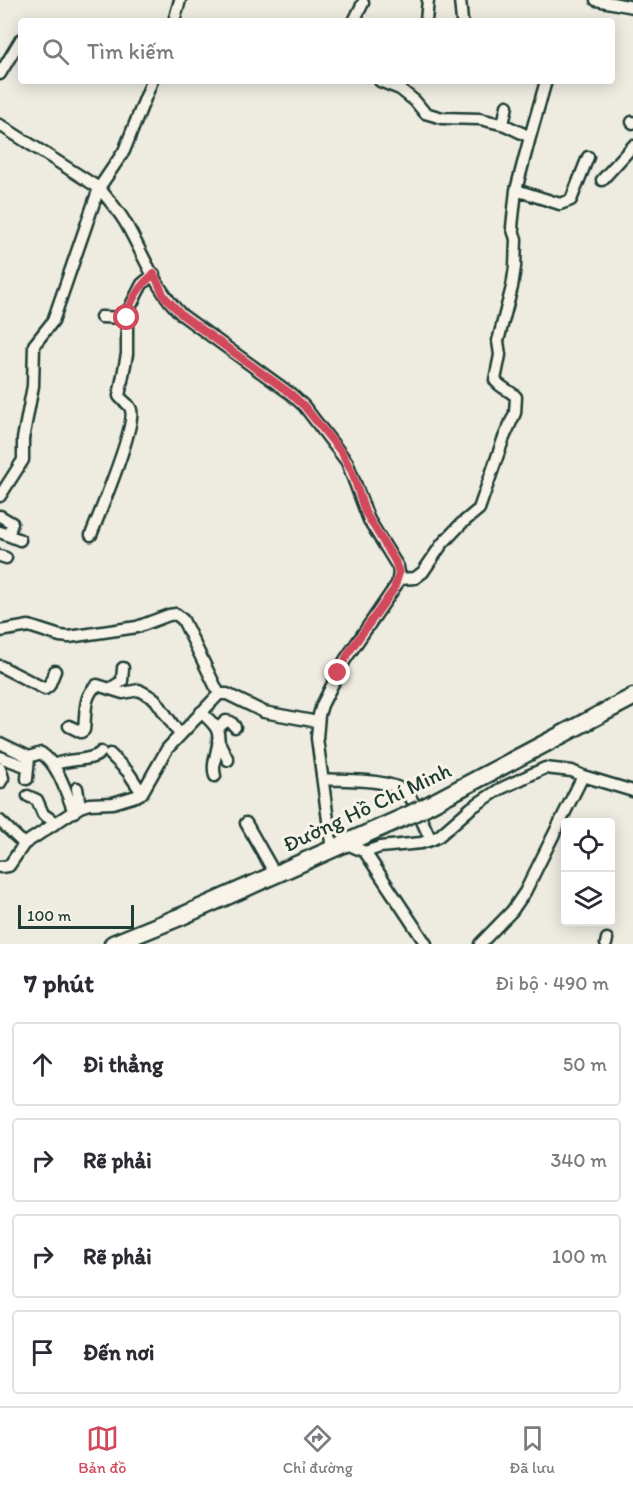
<!DOCTYPE html>
<html lang="vi">
<meta charset="utf-8">
<style>
:root{--surface:#fff;--page:#f2f2f3;--text:#2b2b33;--muted:#7c7c81;--line:#e1e1e2;--accent:#d1495b}
body{margin:0;font-family:Itim,sans-serif;background:var(--page);color:var(--text)}
.controls{position:absolute;right:18px;bottom:18px;display:grid;overflow:hidden;border-radius:6px;box-shadow:0 3px 15px #0003}
.controls button{width:54px;height:54px;display:grid;place-items:center;padding:0;border:0;border-bottom:2px solid var(--line);background:var(--surface);color:var(--text);font:30px sans-serif}
.scale{position:absolute;left:18px;bottom:15px;width:116px;box-sizing:border-box;padding-left:6px;border:3px solid #1f3d34;border-top:0;font-size:16px;line-height:21px;white-space:nowrap;color:#1f3d34;-webkit-text-stroke:4px #f7f3e8;paint-order:stroke}
.stop{position:absolute;width:18px;height:18px;margin:-14px;border:4px solid #d1495b;border-radius:50%;background:#fff}
.stop.end{background:#d1495b;border-color:#fff;box-shadow:0 2px 6px #0008}
.list{margin:0;padding:0;list-style:none}
h2{display:flex;justify-content:space-between;align-items:center;height:78px;margin:0;padding:0 24px;font-size:26px}
h2 small{font-size:20px;font-weight:400;color:var(--muted)}
.list li{display:grid;grid-template-columns:39px 1fr auto;gap:18px;align-items:center;box-sizing:border-box;height:84px;margin:0 12px 12px;padding:0 12px;border:2px solid var(--line);border-radius:6px}
.list b{display:block;font-size:22px;white-space:nowrap}
.list em{font-size:20px;font-style:normal;color:var(--muted)}
.icon{flex:none;width:33px;height:33px;fill:none;stroke:currentColor;stroke-width:2;stroke-linecap:round;stroke-linejoin:round}
.map{position:relative;flex:none;width:633px;height:944px;overflow:hidden}
.search{position:absolute;background:var(--surface);box-shadow:0 3px 15px #0003;left:18px;right:18px;top:18px;height:66px;display:flex;align-items:center;gap:15px;box-sizing:border-box;padding:0 21px;border-radius:6px;color:var(--muted);font-size:22px}
.sheet{height:462px;background:var(--surface)}
nav{display:flex;justify-content:space-around;align-items:center;box-sizing:border-box;height:84px;border-top:2px solid var(--line);background:var(--surface);font-size:16px;color:var(--muted)}
nav a{display:grid;justify-items:center;gap:3px}
nav .on{color:var(--accent)}
.map>svg:first-child{display:block}
.lines{fill:none;stroke-linecap:round;stroke-linejoin:round}
.minor-casing{stroke:#1f3d34;stroke-width:15}
.highway-casing{stroke:#1f3d34;stroke-width:21}
.minor{stroke:#f7f3e8;stroke-width:10}
.highway{stroke:#f7f3e8;stroke-width:16}
.highway-bridge-casing{stroke:#1f3d34;stroke-width:21;stroke-linecap:butt}
.highway-bridge{stroke:#f7f3e8;stroke-width:16}
.route{stroke:#d1495b;stroke-width:8}
.labels{text-anchor:middle;dominant-baseline:central;stroke-width:6;stroke-linejoin:round;paint-order:stroke}
.street-label{font-size:22px;fill:#1f3d34;stroke:#f7f3e8}
</style>
<div class="map">
<svg width="633" height="944" viewBox="0 0 633 944">
<rect width="100%" height="100%" fill="#eeece1"/>
<filter id="ink" filterUnits="userSpaceOnUse"><feTurbulence type="fractalNoise" baseFrequency=".0167" numOctaves="2"/><feDisplacementMap in="SourceGraphic" scale="12" xChannelSelector="R" yChannelSelector="G"/><feConvolveMatrix kernelMatrix="1 2 1 2 8 2 1 2 1" color-interpolation-filters="sRGB"/></filter>
<g filter="url(#ink)">
<g class="lines">
<g class="minor-casing">
<path id="minor" d="M460 0 462 21
M596 0 633 7
M174 21 180 0
M354 21 363 3
M426 21 428 0
M0 74 21 39
M380 81 400 89 415 101 425 113 442 118 480 119 505 125 530 137 516 190 512 227 516 239 515 267 512 287 498 341 500 355 495 380C500 388 510 390 516 397L515 413 503 440 479 509 461 524 442 544 423 572 415 578 399 579
M632 122 633 123
M503 124 507 106
M0 125 99 188 124 151 152 81
M530 137 546 81
M602 180 633 146
M99 188C108 199 118 210 125 222 143 253 155 289 182 315L291 394 304 406 347 462 369 520 398 567 399 573 397 584 345 660 322 705 319 715 317 738 332 850
M516 190 560 204 571 200 588 157
M101 317 127 318
M0 496 23 460V439L33 386 34 345 53 321 99 188
M0 516 12 523 10 530
M0 532 20 540
M91 535C99 515 136 426 131 410 130 404 122 401 119 396L127 354V313L142 284 154 274
M0 556 6 558
M0 631 29 626 60 636 69 637 137 627 169 615 176 614 183 620 219 694
M0 666 45 689 49 686 55 671
M110 689 122 681 123 668
M201 712C206 717 214 723 217 730 223 745 210 760 215 776
M69 726 81 732 84 730C86 714 83 696 97 685L123 693 139 690 155 699 180 735
M217 729 226 721 231 722 235 727
M218 740 228 760
M0 743 29 757 27 779
M110 754 128 772 142 793
M0 757 28 767
M29 757 41 753C59 765 66 793 74 812
M53 765C68 758 93 762 101 752
M0 768 3 778 0 783
M323 779C345 781 393 778 408 794 415 802 425 829 431 840
M77 788 80 807
M28 796 37 800 43 814 56 823
M0 821 24 844
M246 823 275 874
M347 844 365 852 426 944
M365 852 380 847 421 843 431 840 439 836 471 808 500 789 545 768 572 771 583 776
M0 867 9 866 24 844 80 807 89 804 113 803 136 796 142 793 167 749 219 694H227L264 712 318 722
M480 944 512 911 525 892 583 776 633 791
M606 944 607 939"/>
</g>
<g class="highway-casing">
<path id="highway" d="M421 809 633 697
M113 944 182 916 411 814"/>
</g>
<use href="#minor" class="minor"/>
<use href="#highway" class="highway"/>
<g class="highway-bridge-casing">
<path id="highway-bridge" d="M411 814 421 809"/>
</g>
<use href="#highway-bridge" class="highway-bridge"/>
</g>
</g>
<g class="lines" filter="url(#ink)">
<path class="route" d="M127 318C129 301 141 284 154 274L164 296 182 315 291 394 304 406 342 453 352 472 365 512 395 561 399 573 394 589 349 652 338 673"/>
</g>
<g class="labels">
<g class="street-label">
<text transform="translate(367 807) rotate(-25)">Đường Hồ Chí Minh</text>
</g>
</g>
</svg>
<div class="controls">
<button><svg class="icon" aria-label="locate" viewBox="0 0 24 24"><circle cx="12" cy="12" r="6"/><path d="M12 2v4M12 18v4M2 12h4M18 12h4"/></svg></button>
<button><svg class="icon" aria-label="layers" viewBox="0 0 24 24"><path d="M12 4l9 5-9 5-9-5zM3 14l9 5 9-5"/></svg></button>
</div>
<div class="scale">100 m</div>
<div class="stop" style="left:127px;top:318px"></div>
<div class="stop end" style="left:338px;top:673px"></div>
<div class="search"><svg class="icon" aria-label="search" viewBox="0 0 24 24"><circle cx="10" cy="10" r="6"/><path d="M15 15l6 6"/></svg>Tìm kiếm</div>
</div>
<section class="sheet">
<h2>7 phút<small>Đi bộ · 490 m</small></h2>
<ul class="list">
<li><svg class="icon" aria-label="ahead" viewBox="0 0 24 24"><path d="M12 20V5M6 11l6-6 6 6"/></svg><div><b>Đi thẳng</b></div><em>50 m</em></li>
<li><svg class="icon" aria-label="right" viewBox="0 0 24 24"><path d="M7 20v-9h11M14 6l5 5-5 5"/></svg><div><b>Rẽ phải</b></div><em>340 m</em></li>
<li><svg class="icon" aria-label="right" viewBox="0 0 24 24"><path d="M7 20v-9h11M14 6l5 5-5 5"/></svg><div><b>Rẽ phải</b></div><em>100 m</em></li>
<li><svg class="icon" aria-label="arrive" viewBox="0 0 24 24"><path d="M6 21V4h12l-3 4 3 4H6"/></svg><div><b>Đến nơi</b></div></li>
</ul>
</section>
<nav>
<a class="on"><svg class="icon" aria-label="map" viewBox="0 0 24 24"><path d="M3 6l6-2 6 2 6-2v14l-6 2-6-2-6 2zM9 4v14M15 6v14"/></svg>Bản đồ</a>
<a><svg class="icon" aria-label="directions" viewBox="0 0 24 24"><path d="M12 3l9 9-9 9-9-9zM9 14v-3h6M13 9l2 2-2 2"/></svg>Chỉ đường</a>
<a><svg class="icon" aria-label="saved" viewBox="0 0 24 24"><path d="M7 4h10v16l-5-4-5 4z"/></svg>Đã lưu</a>
</nav>
